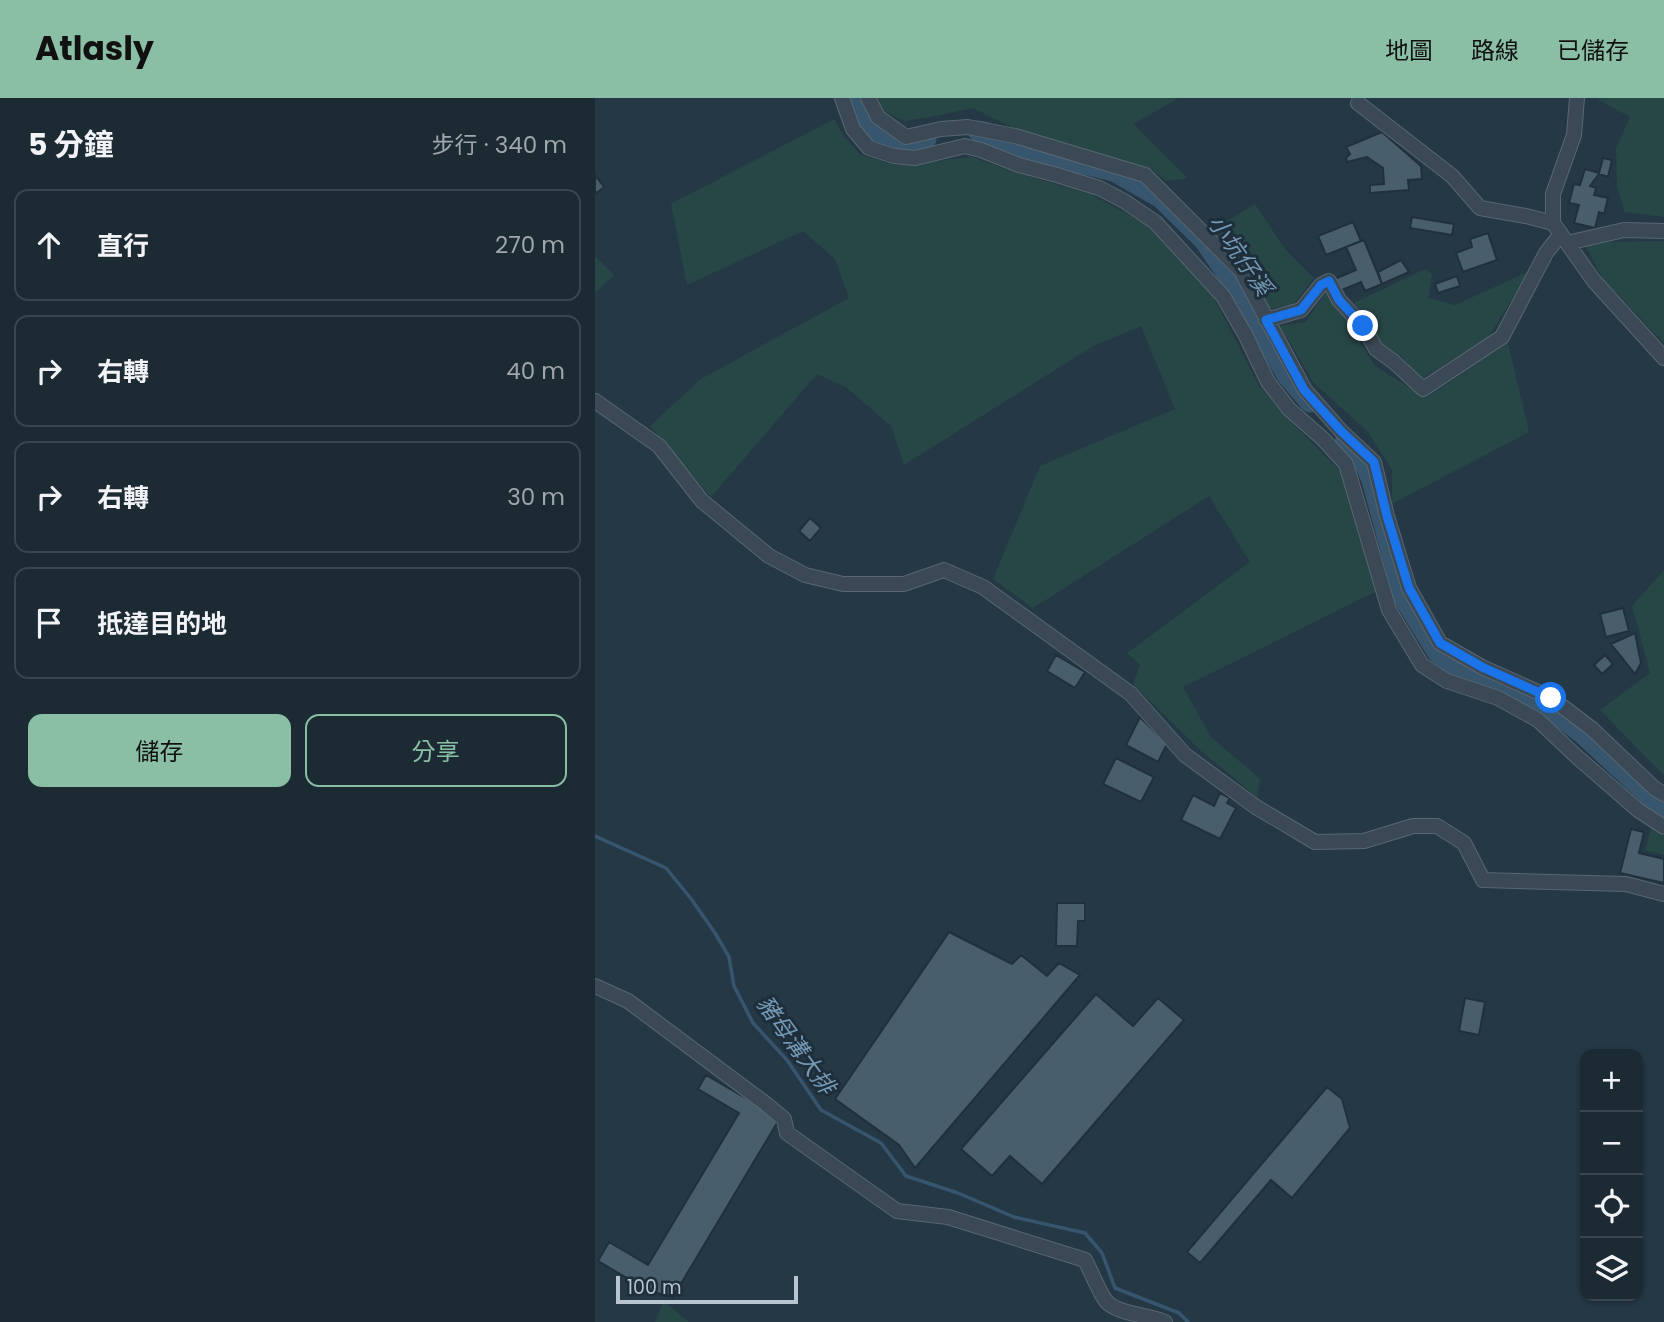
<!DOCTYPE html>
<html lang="zh-TW">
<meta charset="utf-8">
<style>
:root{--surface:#1c2a34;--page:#293640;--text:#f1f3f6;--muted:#a0a7ac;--line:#3a464f;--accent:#8abfa5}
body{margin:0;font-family:Poppins,"Noto Sans TC",sans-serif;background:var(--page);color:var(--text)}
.controls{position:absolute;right:21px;bottom:21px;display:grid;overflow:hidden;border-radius:14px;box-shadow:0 2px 5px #0004}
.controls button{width:63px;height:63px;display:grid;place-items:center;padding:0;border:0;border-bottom:2px solid var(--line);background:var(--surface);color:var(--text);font:35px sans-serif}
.scale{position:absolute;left:21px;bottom:18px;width:182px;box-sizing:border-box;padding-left:7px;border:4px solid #b8c4ce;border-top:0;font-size:19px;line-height:24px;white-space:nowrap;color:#b8c4ce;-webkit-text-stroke:5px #1e2e3b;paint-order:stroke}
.stop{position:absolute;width:21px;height:21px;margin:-16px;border:5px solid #1a73e8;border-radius:50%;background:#fff}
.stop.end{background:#1a73e8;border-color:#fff;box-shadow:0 2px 7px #0008}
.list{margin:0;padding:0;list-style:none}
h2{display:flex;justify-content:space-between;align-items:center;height:91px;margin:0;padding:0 28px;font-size:30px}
h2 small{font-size:23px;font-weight:400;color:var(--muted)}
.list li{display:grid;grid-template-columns:46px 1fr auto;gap:21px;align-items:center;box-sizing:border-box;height:112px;margin:0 14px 14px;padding:0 14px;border:2px solid var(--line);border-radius:14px}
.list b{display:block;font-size:26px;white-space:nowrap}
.list em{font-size:23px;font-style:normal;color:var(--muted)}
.actions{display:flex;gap:14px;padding:21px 28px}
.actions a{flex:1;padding:16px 0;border:2px solid var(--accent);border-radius:14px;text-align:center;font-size:24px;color:var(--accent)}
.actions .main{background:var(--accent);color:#111}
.icon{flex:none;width:38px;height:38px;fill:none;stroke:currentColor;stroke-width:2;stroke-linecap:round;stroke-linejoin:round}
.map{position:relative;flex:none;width:1069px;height:1224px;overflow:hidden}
header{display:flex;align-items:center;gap:42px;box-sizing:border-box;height:98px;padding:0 35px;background:var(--accent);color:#111}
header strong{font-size:33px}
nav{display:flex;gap:38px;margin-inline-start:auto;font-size:24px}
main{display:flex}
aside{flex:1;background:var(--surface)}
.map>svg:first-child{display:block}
.green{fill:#274746}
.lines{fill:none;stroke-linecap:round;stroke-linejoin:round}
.stream{stroke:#37566e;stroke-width:3.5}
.river{stroke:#37566e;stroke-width:21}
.building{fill:#495e6c;stroke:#20303d;stroke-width:2}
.minor-casing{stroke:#586772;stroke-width:16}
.minor{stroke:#3a4955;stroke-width:14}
.route{stroke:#1a73e8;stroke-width:9}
.labels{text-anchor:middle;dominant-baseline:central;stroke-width:6;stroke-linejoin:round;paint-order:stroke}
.water-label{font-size:23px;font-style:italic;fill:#7599b4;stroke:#1e2e3b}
</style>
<header>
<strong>Atlasly</strong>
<nav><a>地圖</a><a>路線</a><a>已儲存</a></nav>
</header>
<main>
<aside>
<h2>5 分鐘<small>步行 · 340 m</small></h2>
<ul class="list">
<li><svg class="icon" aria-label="ahead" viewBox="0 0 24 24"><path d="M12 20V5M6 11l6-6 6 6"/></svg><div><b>直行</b></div><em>270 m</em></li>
<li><svg class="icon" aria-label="right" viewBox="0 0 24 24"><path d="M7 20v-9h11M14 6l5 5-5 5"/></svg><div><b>右轉</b></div><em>40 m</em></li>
<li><svg class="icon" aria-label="right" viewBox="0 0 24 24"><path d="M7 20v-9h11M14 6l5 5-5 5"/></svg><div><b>右轉</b></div><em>30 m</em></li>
<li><svg class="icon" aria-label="arrive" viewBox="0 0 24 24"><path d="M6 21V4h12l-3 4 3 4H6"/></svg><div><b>抵達目的地</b></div></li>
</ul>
<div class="actions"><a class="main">儲存</a><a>分享</a></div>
</aside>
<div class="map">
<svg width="1069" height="1224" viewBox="0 0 1069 1224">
<rect width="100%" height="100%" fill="#253846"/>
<path class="green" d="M282 0H584L538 26 593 80 572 83 555 71 420 31 378 10 336 19 309 23 286 12Z
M1004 0H1069V119L1029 114 1022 86 1021 50 1035 19 1004 2Z
M239 21 248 37 266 57 300 67 377 59 419 74 495 96 551 126 619 200 664 288 687 315 746 374 782 493 588 589 616 639 665 681 662 699 606 653 538 586 545 567 532 555 655 464 614 398 438 510 398 481 445 368 580 311 546 228 498 248 309 367 296 328 251 289 222 276 116 399 55 328 106 281 254 200 240 161 208 133 92 187 76 106Z
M660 106 690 151 719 180 698 207 672 211 648 166 619 131Z
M1069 143V245L1007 180 989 144Z
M0 158 19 177 0 195Z
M830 171 837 176 833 200 860 207 935 173 894 238 826 281 807 259 784 245 777 227 759 205Z
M733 192 780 268 831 300 913 245 934 334 797 406V372L773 334 718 284 685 228 710 224Z
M1069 472V677L1005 612 1055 575 1037 508Z
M1056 730 1069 738V757L1050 752Z
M69 1203 94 1224H60Z"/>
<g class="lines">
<path class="stream" d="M0 738 71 770 97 802 120 835 134 859 139 888 158 925 192 962 226 1012 286 1045 311 1078 363 1095 419 1119 490 1135 507 1155 520 1190 584 1215 593 1224"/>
<path class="river" d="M263 0 273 25 291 40 321 43 331 41
M383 33 389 34 429 52 519 73 566 100 609 142 642 190 692 277 715 304
M750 344 768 361 777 382 809 500 843 555 870 574 944 603 987 635 1069 711"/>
</g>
<path class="building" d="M787 34 826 68 827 81 813 82 814 92 775 95V87L789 86 788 70 772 59 752 64 751 60 755 56 751 49Z
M1008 60 1017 62 1013 79 1004 76 995 88 1001 90 999 97 1013 100 1009 116 1004 114 1000 130 979 125 984 107 974 105 979 86 985 87 990 71 1004 75Z
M0 77 9 89 2 95 0 93Z
M817 119 859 126 857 137 815 130Z
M758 124 766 143 731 157 723 138Z
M893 135 902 162 868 174 861 155 877 149 875 141Z
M769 142 787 186 770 193 766 184 742 194 737 182 761 172 751 149Z
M806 162 814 174 787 186 783 174Z
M862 178 865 188 843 195 840 186Z
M215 420 226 430 215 443 204 433Z
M1028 510 1034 533 1011 539 1005 516Z
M1040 535 1046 565 1040 576 1016 546Z
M461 557 490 574 480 590 452 573Z
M1010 557 1018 566 1007 576 999 567Z
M545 619 572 646 563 664 531 647Z
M521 660 559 679 546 704 508 686Z
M625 695 635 700 632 705 641 710 625 741 586 722 598 697 619 708Z
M1036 731 1049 734 1044 755 1069 761V785L1025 775Z
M462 805H490V823H483L482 848H461Z
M354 834 417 866 426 857 452 878 464 865 485 877 320 1070 304 1047 240 1001Z
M501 896 538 928 563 900 589 922 447 1086 415 1058 397 1078 366 1051Z
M870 900 890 904 884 937 864 933Z
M111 977 185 1020 78 1199 54 1193 3 1163 14 1144 53 1167 144 1015 103 991Z
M732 989 747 1001 755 1030 697 1100 676 1082 605 1165 592 1154Z"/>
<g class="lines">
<g class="minor-casing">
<path id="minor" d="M247 0 258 31 274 50 299 58 320 60 370 48 386 52 424 67 462 77 504 90 529 103 560 124 628 198 651 238 673 284 694 311 728 341 751 366 794 512 827 567 852 583 903 600 943 622 981 658 1043 712 1069 729
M273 0 283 19 311 39 346 31 373 29 420 38 550 77 646 173 710 292 746 333 779 364 792 418 814 490 845 545 887 569 956 600 997 631 1059 690 1069 696
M982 0 979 37 958 96V125L999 183 1069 260
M763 5 857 78 885 110 931 118 958 125
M972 145 1029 132 1069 133
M671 222 706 212 726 187 734 183 744 202 768 228 781 251 799 264 828 291 907 239 951 155 966 136
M0 303 64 348 107 403 174 458 210 477 248 486H309L349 472 388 489 536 596 590 657 661 709 720 744 769 743 818 728H842L869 745 888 782 1031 786 1069 796
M0 888 33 903 171 1006 189 1021 192 1035 302 1113 353 1119 490 1162C495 1171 505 1196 511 1203 522 1216 554 1217 570 1224"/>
</g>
<use href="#minor" class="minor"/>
</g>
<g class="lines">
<path class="route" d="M768 228 744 202 734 183 726 187 706 212 671 222 709 292 746 333 779 364 792 418 814 490 845 545 887 569 956 600"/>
</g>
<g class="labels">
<g class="water-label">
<text transform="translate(645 157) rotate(55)">小坑仔溪</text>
<text transform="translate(201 947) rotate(54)">豬母溝大排</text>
</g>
</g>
</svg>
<div class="controls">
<button>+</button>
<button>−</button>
<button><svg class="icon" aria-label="locate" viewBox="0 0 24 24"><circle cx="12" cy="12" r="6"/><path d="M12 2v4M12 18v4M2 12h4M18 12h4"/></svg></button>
<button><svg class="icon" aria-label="layers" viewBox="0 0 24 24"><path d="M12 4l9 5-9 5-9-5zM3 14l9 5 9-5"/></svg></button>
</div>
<div class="scale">100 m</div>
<div class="stop" style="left:956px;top:600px"></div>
<div class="stop end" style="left:768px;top:228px"></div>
</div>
</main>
